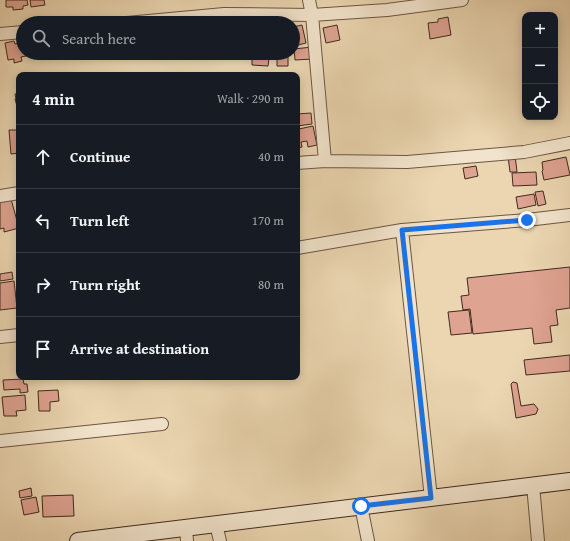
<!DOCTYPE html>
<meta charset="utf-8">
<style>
:root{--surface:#171b24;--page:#242831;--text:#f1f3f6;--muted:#9ea1a6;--line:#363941}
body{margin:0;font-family:"Gentium Book Plus",serif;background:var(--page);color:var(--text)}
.controls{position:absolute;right:12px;top:12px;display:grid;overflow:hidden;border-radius:8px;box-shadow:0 2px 10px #0003}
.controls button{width:36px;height:36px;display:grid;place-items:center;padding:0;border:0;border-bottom:1px solid var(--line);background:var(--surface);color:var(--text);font:20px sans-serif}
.stop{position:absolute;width:12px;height:12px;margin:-9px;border:3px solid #1a73e8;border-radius:50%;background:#fff}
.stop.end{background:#1a73e8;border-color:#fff;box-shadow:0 1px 4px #0008}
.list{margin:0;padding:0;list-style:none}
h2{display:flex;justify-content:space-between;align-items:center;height:52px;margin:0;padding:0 16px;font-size:17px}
h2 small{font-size:13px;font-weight:400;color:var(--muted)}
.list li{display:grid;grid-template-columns:26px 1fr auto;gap:12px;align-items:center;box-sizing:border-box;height:64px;padding:0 16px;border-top:1px solid var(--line)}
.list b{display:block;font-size:15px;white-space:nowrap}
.list em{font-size:13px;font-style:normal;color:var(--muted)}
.icon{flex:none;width:22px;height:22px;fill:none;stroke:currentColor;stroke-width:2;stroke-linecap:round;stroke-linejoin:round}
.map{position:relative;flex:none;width:570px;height:541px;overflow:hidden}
.search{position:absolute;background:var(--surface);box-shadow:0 2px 10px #0003;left:16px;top:16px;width:284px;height:44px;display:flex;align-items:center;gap:10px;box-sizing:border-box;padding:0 14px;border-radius:22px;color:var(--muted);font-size:15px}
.panel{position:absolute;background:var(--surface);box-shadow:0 2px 10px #0003;left:16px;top:72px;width:284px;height:308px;border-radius:8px}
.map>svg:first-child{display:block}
.building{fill:#dea391;stroke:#402b1f}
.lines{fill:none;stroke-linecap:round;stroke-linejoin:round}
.street-casing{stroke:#6b5644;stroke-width:14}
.secondary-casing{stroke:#402b1f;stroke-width:18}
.street{stroke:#f2e4cc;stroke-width:12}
.secondary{stroke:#f2e4cc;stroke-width:16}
.route{stroke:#1a73e8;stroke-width:5}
</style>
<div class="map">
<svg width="570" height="541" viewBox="0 0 570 541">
<rect width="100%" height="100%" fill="#ebd6b1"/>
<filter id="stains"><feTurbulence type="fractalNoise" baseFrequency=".005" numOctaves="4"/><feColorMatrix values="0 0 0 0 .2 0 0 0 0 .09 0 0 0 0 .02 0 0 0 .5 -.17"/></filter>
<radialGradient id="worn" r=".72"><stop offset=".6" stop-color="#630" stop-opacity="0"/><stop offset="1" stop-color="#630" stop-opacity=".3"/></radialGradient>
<path class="building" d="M6 0H27L28 5 23 6V9L13 10V7H6Z
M30 0H44L45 5 31 7Z
M448 17 451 35 430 39 428 23 438 22V19Z
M302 25 306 43 294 46 293 27Z
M337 25 340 40 326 43 323 28Z
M14 41 15 44 23 42V53H31V55L21 57 22 61 14 63V59L8 60 5 43Z
M312 47 313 59 295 60 294 49Z
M133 53H150V55L134 58Z
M277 53H288V66H277Z
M252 57 269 58 268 66 252 65Z
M19 93V110L18 106H17L15 99H16L15 94Z
M311 113 312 124 297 126V114Z
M313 126 317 145 308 147 307 141 301 142 302 147 297 148V127H298L299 129Z
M9 130H19V153L11 154Z
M515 155 517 172H510L508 156Z
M566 157 570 175 544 180 542 171 543 170 542 162Z
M476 166 478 176 465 179 463 168Z
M536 172 537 185 513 186 512 173Z
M543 191 546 204 538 206 535 192Z
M534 194 536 205 518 209 516 197Z
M11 199 19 228 4 232V228L0 229V202Z
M570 267V308L556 310 558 325 550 326 552 342 534 344 532 328 473 334 470 309 463 310 461 296 469 295 467 278Z
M12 272 13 279 0 281V274Z
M14 281 17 308 0 310V283Z
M469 310 472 333 451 335 448 312Z
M570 355V371L526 375 524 360Z
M23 379 24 384H27L28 392 20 393V389L4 390 3 380Z
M513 382 517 383 521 406 534 404 538 409 536 414 516 418 511 384Z
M58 390 59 401 50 402V411H39L38 391Z
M25 395 26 410 16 411 17 416H4L2 397Z
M31 488 32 496 20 498 19 491Z
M73 495 74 516 43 517 42 496Z
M36 497 39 512 24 515 21 500Z"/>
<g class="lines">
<g class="street-casing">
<path id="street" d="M309 0 312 15 325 161
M127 23 224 14 312 15 387 10 462 0
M0 34 23 32
M297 163 325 161 407 162 524 152 570 143
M0 196 19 193
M402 230 431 498
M297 248 402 230 527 220 570 215
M0 337 19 335
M0 441 162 424
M533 485 538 541
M361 506 368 541
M216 524 220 541
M186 528 187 541"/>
</g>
<g class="secondary-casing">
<path id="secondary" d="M78 541 570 481"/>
</g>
<use href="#street" class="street"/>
<use href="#secondary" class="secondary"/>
</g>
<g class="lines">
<path class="route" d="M361 506 431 498 402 230 527 220"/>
</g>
<rect width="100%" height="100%" filter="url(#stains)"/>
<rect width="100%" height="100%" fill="url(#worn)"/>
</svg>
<div class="controls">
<button>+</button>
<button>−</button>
<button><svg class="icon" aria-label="locate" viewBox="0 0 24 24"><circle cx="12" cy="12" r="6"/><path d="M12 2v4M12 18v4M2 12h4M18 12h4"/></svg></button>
</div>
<div class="stop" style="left:361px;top:506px"></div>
<div class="stop end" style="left:527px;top:220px"></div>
<div class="search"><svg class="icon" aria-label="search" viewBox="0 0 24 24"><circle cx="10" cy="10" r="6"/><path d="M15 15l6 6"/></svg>Search here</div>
<section class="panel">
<h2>4 min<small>Walk · 290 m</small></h2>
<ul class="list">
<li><svg class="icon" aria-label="ahead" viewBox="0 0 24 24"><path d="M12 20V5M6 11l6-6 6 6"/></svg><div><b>Continue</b></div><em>40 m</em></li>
<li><svg class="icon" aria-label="left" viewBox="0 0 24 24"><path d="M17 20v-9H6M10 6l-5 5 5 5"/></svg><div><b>Turn left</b></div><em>170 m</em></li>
<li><svg class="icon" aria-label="right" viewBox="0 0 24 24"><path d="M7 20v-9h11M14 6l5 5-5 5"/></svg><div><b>Turn right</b></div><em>80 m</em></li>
<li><svg class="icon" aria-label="arrive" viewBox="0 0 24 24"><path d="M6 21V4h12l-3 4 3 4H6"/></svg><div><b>Arrive at destination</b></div></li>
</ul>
</section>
</div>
